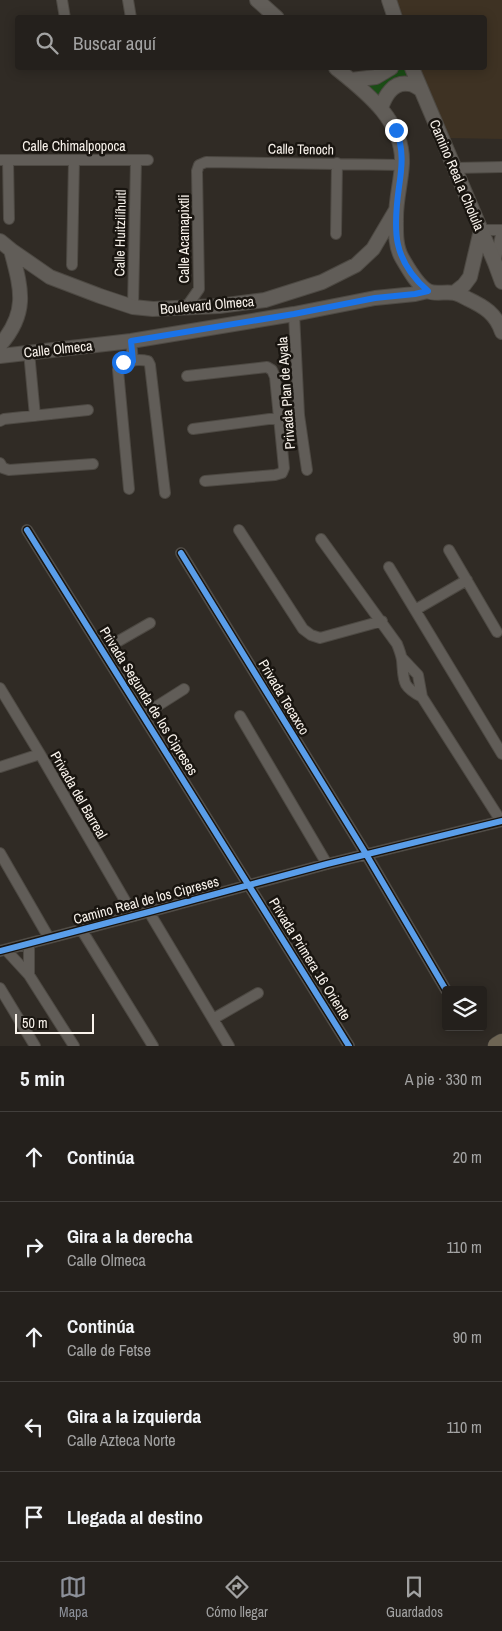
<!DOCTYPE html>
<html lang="es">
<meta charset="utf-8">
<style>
:root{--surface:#24201c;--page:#302d29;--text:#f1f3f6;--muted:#a3a3a3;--line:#413e3b;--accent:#8c9099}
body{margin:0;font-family:"Archivo Narrow",sans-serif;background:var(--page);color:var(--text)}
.controls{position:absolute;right:15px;bottom:15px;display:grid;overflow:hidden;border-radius:5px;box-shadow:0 2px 12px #0003}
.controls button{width:45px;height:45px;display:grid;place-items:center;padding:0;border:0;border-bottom:1px solid var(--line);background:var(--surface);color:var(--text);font:25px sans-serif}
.scale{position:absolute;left:15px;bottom:12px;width:79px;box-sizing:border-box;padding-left:5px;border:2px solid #f9f3ec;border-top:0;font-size:14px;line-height:18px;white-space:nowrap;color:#f9f3ec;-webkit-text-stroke:4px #191510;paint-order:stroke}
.stop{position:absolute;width:15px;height:15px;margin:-11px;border:4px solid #1a73e8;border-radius:50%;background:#fff}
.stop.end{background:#1a73e8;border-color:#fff;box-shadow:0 1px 5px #0008}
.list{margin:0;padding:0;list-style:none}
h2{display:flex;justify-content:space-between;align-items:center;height:65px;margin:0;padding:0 20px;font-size:21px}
h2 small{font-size:16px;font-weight:400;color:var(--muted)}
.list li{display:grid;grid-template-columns:32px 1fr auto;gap:15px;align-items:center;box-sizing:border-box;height:90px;padding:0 20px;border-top:1px solid var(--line)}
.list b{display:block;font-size:19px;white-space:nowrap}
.list p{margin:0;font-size:16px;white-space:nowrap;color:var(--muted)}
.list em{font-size:16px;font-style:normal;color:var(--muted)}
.icon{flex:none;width:28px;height:28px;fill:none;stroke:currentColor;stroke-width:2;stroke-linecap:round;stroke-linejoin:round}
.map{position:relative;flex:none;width:502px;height:1046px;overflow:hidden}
.search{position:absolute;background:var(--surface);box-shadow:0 2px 12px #0003;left:15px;right:15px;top:15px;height:55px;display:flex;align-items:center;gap:12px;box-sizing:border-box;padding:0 18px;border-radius:5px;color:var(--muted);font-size:19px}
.sheet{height:515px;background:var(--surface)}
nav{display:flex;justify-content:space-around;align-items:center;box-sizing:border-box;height:70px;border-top:1px solid var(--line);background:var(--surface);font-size:14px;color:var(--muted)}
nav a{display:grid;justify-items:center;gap:2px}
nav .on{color:var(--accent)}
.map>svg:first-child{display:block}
.built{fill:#3e3223}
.green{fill:#1a4d15}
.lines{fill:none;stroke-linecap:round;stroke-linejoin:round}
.street-casing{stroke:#4d4943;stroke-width:12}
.secondary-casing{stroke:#4d4943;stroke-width:16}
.highway-casing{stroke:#4d4943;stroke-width:19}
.street{stroke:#615d58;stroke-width:10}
.secondary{stroke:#615d58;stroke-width:14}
.highway{stroke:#6e6554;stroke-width:18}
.cycleway-casing{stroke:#191510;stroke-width:9}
.cycleway{stroke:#5a9eea;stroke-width:6}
.route{stroke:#1a73e8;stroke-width:6}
.labels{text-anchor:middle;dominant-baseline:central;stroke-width:5;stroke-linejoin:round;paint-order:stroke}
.street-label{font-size:14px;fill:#f9f3ec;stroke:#191510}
</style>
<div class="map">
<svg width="502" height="1046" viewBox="0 0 502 1046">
<rect width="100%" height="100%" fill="#302b25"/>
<path class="built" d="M396 0H502V139L448 138 420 68H484V18L402 17Z"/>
<path class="green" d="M398 68H406L410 77 377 99 364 86 380 82Z"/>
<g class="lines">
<g class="street-casing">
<path id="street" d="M62 0 65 18
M128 0 131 18
M0 160H148
M8 160 9 219
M455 168 502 167
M481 230H502
M336 234 337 163
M495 263 502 230
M72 265 74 160
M133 307 136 160
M185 309 199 289 197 171 199 165 206 162 402 165
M294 314 299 415 307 470
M131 341 133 361
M29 352 35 416
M187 376 267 367 272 370 275 377 284 468 282 473 275 475 205 481
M0 421 4 419 88 410
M193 429 299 415
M0 463 3 468 9 470 93 464
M129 489 118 370 119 365C126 360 140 359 148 361L150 365 165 493
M27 530 349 1046
M239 530 303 629 311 635 320 638 382 621
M321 539 397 644C399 649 401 654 402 660 404 681 401 686 422 697
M449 550 497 632
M181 553 366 854 446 990
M389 567 502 754
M415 610 467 580
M103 650 150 623
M402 658 418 675 422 697 501 821
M0 688 40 754 134 916
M143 715 184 689
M240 716 327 864
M0 767 40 754
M0 853 49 938
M149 912 229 1046
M81 929 153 1046
M29 944V975
M6 950 29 975 74 1046
M0 951 149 912 327 864 502 821
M0 988 35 1046
M213 1019 258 993"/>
</g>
<g class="secondary-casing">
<path id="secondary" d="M257 0 277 18
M389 0 395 18
M336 68C366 92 404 121 402 164 401 182 396 199 396 217 396 231 395 246 402 258 408 268 417 285 428 291 435 295 446 291 454 293 459 294 464 297 468 299 485 307 496 314 502 332
M412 68 495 263 502 282
M351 80 376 77 391 68
M381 108C385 96 393 81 409 84 412 84 417 87 420 89
M0 241 11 250 50 277 100 296 133 307 153 309 219 306 265 300 322 282 356 265 373 249 396 210
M454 293 464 285 470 277 481 230
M0 345C29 312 21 288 11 250
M0 356 131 341 294 314 375 298 415 294 428 291"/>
</g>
<g class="highway-casing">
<path id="highway" d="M497 1046 502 1043"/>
</g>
<use href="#street" class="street"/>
<use href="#secondary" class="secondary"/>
<use href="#highway" class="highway"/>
<g class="cycleway-casing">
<path id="cycleway" d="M27 530 349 1046
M181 553 366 854 446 990
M0 951 149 912 327 864 502 821"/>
</g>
<use href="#cycleway" class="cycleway"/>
</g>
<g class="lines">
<path class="route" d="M123 362 133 361 131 341 294 314 375 298 415 294 428 291C392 260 393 230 399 187 402 167 404 149 396 130"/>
</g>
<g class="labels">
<g class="street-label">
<text x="74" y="146">Calle Chimalpopoca</text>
<text transform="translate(301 149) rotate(1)">Calle Tenoch</text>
<text transform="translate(457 175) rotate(67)">Camino Real a Cholula</text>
<text transform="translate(120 233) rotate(-89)">Calle Huitzilíhuitl</text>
<text transform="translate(184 239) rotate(-90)">Calle Acamapixtli</text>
<text transform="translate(207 305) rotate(-5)">Boulevard Olmeca</text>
<text transform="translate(58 349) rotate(-6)">Calle Olmeca</text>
<text transform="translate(286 393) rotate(-94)">Privada Plan de Ayala</text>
<text transform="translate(284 697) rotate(59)">Privada Tecaxco</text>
<text transform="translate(149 701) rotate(58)">Privada Segunda de los Cipreses</text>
<text transform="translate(79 795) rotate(60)">Privada del Barreal</text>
<text transform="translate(146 900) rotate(-15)">Camino Real de los Cipreses</text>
<text transform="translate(310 959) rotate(58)">Privada Primera 16 Oriente</text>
</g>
</g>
</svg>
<div class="controls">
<button><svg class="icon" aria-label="layers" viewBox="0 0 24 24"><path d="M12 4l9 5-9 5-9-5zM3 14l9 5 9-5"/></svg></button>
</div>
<div class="scale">50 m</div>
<div class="stop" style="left:123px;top:362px"></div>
<div class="stop end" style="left:396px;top:130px"></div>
<div class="search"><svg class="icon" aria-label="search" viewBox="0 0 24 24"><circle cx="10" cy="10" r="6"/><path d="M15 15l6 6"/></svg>Buscar aquí</div>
</div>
<section class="sheet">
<h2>5 min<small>A pie · 330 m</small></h2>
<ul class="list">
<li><svg class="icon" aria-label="ahead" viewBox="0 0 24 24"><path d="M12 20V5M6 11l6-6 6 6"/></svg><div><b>Continúa</b></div><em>20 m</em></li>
<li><svg class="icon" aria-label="right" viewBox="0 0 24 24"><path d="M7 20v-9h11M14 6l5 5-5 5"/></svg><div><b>Gira a la derecha</b><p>Calle Olmeca</p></div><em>110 m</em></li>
<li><svg class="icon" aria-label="ahead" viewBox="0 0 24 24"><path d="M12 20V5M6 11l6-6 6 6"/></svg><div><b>Continúa</b><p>Calle de Fetse</p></div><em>90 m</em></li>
<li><svg class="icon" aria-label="left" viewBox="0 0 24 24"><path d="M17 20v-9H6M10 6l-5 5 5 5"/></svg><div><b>Gira a la izquierda</b><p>Calle Azteca Norte</p></div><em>110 m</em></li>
<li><svg class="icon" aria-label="arrive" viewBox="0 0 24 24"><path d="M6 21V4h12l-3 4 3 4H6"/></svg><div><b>Llegada al destino</b></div></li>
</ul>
</section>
<nav>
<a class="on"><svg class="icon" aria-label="map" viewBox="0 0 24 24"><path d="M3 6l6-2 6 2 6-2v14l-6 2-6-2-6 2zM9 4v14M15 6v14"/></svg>Mapa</a>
<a><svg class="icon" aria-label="directions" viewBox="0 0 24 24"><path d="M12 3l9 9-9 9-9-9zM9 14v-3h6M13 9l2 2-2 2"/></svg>Cómo llegar</a>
<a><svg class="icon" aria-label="saved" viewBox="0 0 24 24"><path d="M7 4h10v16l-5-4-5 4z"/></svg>Guardados</a>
</nav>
